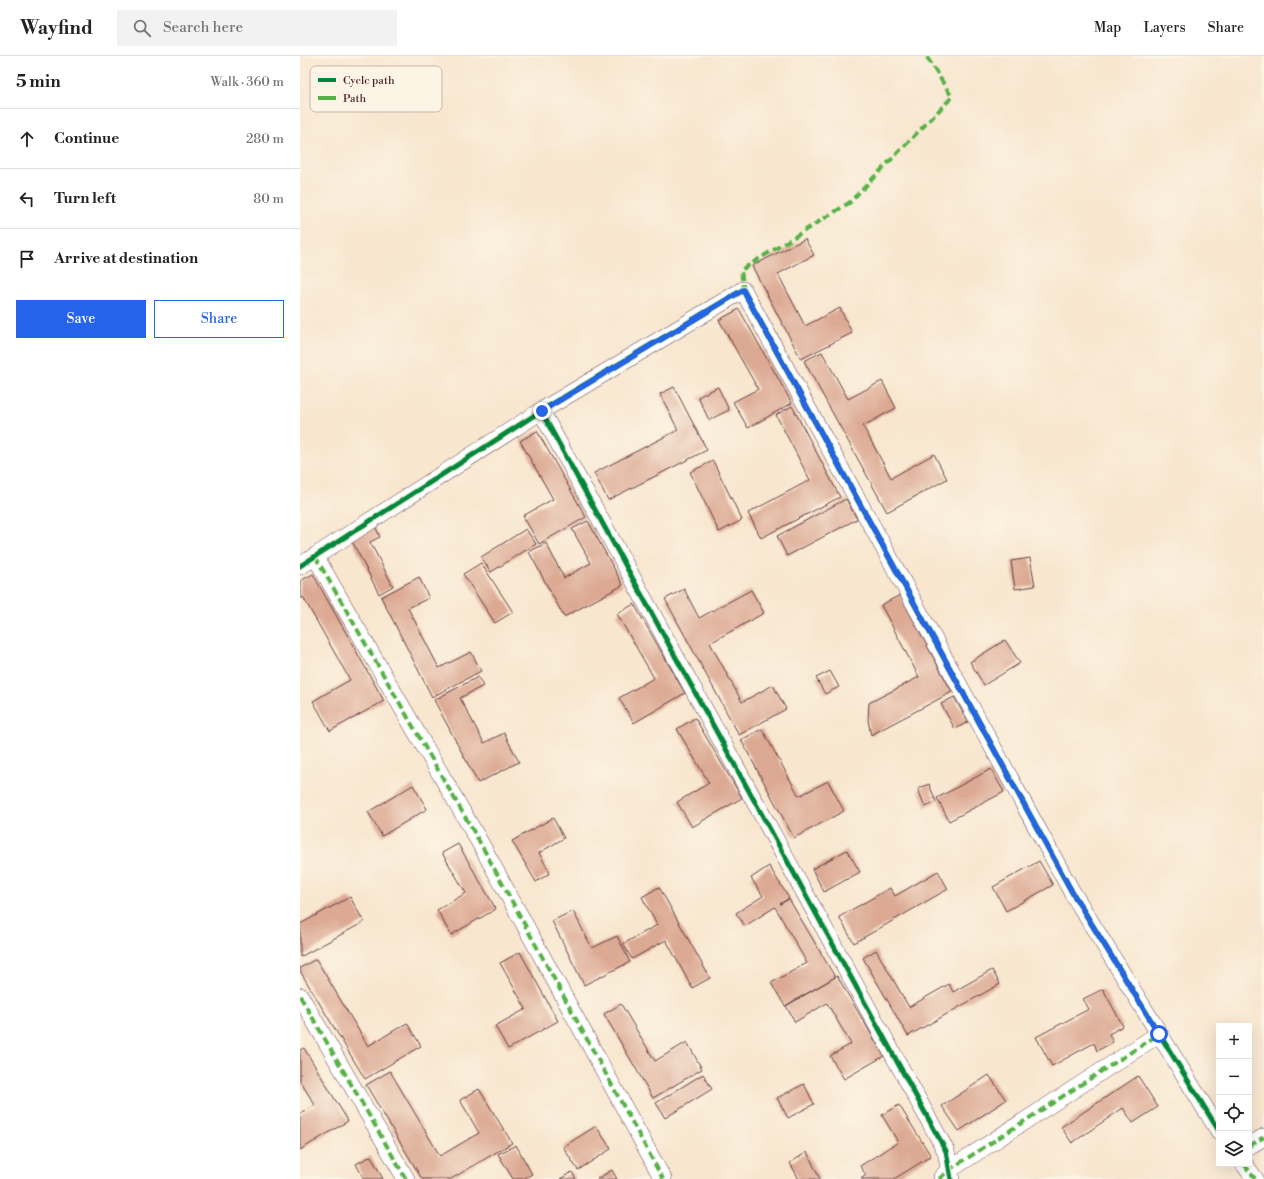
<!DOCTYPE html>
<meta charset="utf-8">
<style>
:root{--surface:#fff;--page:#f2f2f2;--text:#222;--muted:#767676;--line:#e0e0e0;--accent:#2563eb}
body{margin:0;font-family:"Libre Bodoni",serif;background:var(--page);color:var(--text)}
.controls{position:absolute;right:12px;bottom:12px;display:grid;overflow:hidden;border-radius:0px;box-shadow:0 4px 16px #0002}
.controls button{width:36px;height:36px;display:grid;place-items:center;padding:0;border:0;border-bottom:1px solid var(--line);background:var(--surface);color:var(--text);font:20px sans-serif}
.stop{position:absolute;width:12px;height:12px;margin:-9px;border:3px solid #2563eb;border-radius:50%;background:#fff}
.stop.end{background:#2563eb;border-color:#fff;box-shadow:0 1px 4px #0008}
.list{margin:0;padding:0;list-style:none}
h2{display:flex;justify-content:space-between;align-items:center;height:52px;margin:0;padding:0 16px;font-size:17px}
h2 small{font-size:13px;font-weight:400;color:var(--muted)}
.list li{display:grid;grid-template-columns:26px 1fr auto;gap:12px;align-items:center;box-sizing:border-box;height:60px;padding:0 16px;border-top:1px solid var(--line)}
.list b{display:block;font-size:15px;white-space:nowrap}
.list em{font-size:13px;font-style:normal;color:var(--muted)}
.actions{display:flex;gap:8px;padding:12px 16px}
.actions a{flex:1;padding:9px 0;border:1px solid var(--accent);border-radius:0px;text-align:center;font-size:14px;color:var(--accent)}
.actions .main{background:var(--accent);color:#fff}
.icon{flex:none;width:22px;height:22px;fill:none;stroke:currentColor;stroke-width:2;stroke-linecap:round;stroke-linejoin:round}
.map{position:relative;flex:none;width:964px;height:1123px;overflow:hidden}
header{display:flex;align-items:center;gap:24px;box-sizing:border-box;height:56px;padding:0 20px;background:var(--surface);border-bottom:1px solid var(--line)}
header strong{font-size:19px}
nav{display:flex;gap:22px;margin-inline-start:auto;font-size:14px}
.search{width:280px;height:36px;background:var(--page);display:flex;align-items:center;gap:10px;box-sizing:border-box;padding:0 14px;border-radius:0px;color:var(--muted);font-size:15px}
main{display:flex}
aside{flex:1;background:var(--surface)}
.map>svg:first-child{display:block}
.building{fill:#dca993}
.lines{fill:none;stroke-linecap:round;stroke-linejoin:round}
.minor-casing{stroke:#643d44;stroke-width:18}
.minor{stroke:#fff;stroke-width:17}
.quiet{stroke:#57b146;stroke-width:4;stroke-dasharray:8 4;stroke-linecap:butt}
.cycleway-casing{stroke:#fcf5e5;stroke-width:8}
.cycleway{stroke:#00873e;stroke-width:5}
.route{stroke:#2563eb;stroke-width:5}
.key{fill:#fcf5e5;stroke:#c7b5ad;stroke-width:1}
.key-label{font-size:11px;fill:#4a1f2b}
</style>
<header>
<strong>Wayfind</strong>
<div class="search"><svg class="icon" aria-label="search" viewBox="0 0 24 24"><circle cx="10" cy="10" r="6"/><path d="M15 15l6 6"/></svg>Search here</div>
<nav><a>Map</a><a>Layers</a><a>Share</a></nav>
</header>
<main>
<aside>
<h2>5 min<small>Walk · 360 m</small></h2>
<ul class="list">
<li><svg class="icon" aria-label="ahead" viewBox="0 0 24 24"><path d="M12 20V5M6 11l6-6 6 6"/></svg><div><b>Continue</b></div><em>280 m</em></li>
<li><svg class="icon" aria-label="left" viewBox="0 0 24 24"><path d="M17 20v-9H6M10 6l-5 5 5 5"/></svg><div><b>Turn left</b></div><em>80 m</em></li>
<li><svg class="icon" aria-label="arrive" viewBox="0 0 24 24"><path d="M6 21V4h12l-3 4 3 4H6"/></svg><div><b>Arrive at destination</b></div></li>
</ul>
<div class="actions"><a class="main">Save</a><a>Share</a></div>
</aside>
<div class="map">
<svg width="964" height="1123" viewBox="0 0 964 1123">
<rect width="100%" height="100%" fill="#fcf5e5"/>
<filter id="ink" filterUnits="userSpaceOnUse"><feTurbulence type="fractalNoise" baseFrequency=".025" numOctaves="2"/><feDisplacementMap in="SourceGraphic" scale="8" xChannelSelector="R" yChannelSelector="G"/><feConvolveMatrix kernelMatrix="1 2 1 2 8 2 1 2 1" color-interpolation-filters="sRGB"/></filter>
<filter id="wash" filterUnits="userSpaceOnUse"><feTurbulence type="fractalNoise" baseFrequency=".012" numOctaves="4" result="noise"/><feDisplacementMap in="SourceGraphic" scale="16" xChannelSelector="R" yChannelSelector="G"/><feGaussianBlur stdDeviation="0.9" result="paint"/><feColorMatrix in="noise" values="0 0 0 0 0 0 0 0 0 0 0 0 0 0 0 0 0 1.4 0 .05"/><feComposite in="paint" operator="in"/></filter>
<g filter="url(#wash)">
<rect width="100%" height="100%" fill="#f8e6cf"/>
<g id="blocks">
<path class="building" d="M505 183 514 199 478 218 505 270 540 252 552 277 501 303 452 210Z
M439 253 492 347 448 372 433 346 458 333 419 264Z
M522 296 548 343 582 325 596 352 563 370 591 422 634 398 647 423 587 456 504 305Z
M374 331 407 394 308 444 294 417 378 374 360 338Z
M418 331 429 354 409 364 398 341Z
M492 350 540 441 461 482 448 457 510 424 476 359Z
M237 375 286 461 239 488 223 460 253 443 220 385Z
M413 405 442 464 419 476 390 416Z
M546 443 557 463 487 500 477 480Z
M288 465 323 529 264 561 229 496 246 487 264 522 291 507 272 473Z
M75 470 80 481 70 486 93 530 79 538 51 483Z
M226 473 236 488 191 516 181 501Z
M730 502 735 530 715 533 711 505Z
M181 507 213 556 195 567 163 518Z
M13 518 84 645 30 675 13 645 50 624 3 541 0 543V525Z
M119 521 129 542 108 552 139 612 171 596 181 615 132 641 81 541Z
M384 533 399 562 451 534 464 557 410 587 442 646 473 629 486 653 439 679 365 543Z
M600 539 652 636 571 679 568 664 569 647 619 621 581 549Z
M334 548 385 637 334 667 319 642 354 622 317 558Z
M705 584 720 607 684 629 670 606Z
M530 615 539 631 525 638 516 622Z
M178 621 183 630 160 642 184 687 204 677 219 706 178 727 134 644Z
M654 641 668 666 655 673 641 648Z
M395 662 442 742 392 771 377 746 409 727 377 673Z
M462 673 499 740 528 725 544 755 494 782 441 684Z
M691 713 704 736 649 765 637 742Z
M629 728 636 746 625 751 618 733Z
M113 729 127 753 82 780 68 756Z
M253 762 264 782 239 797 250 817 236 826 212 785Z
M158 788 196 853 151 879 137 854 166 837 142 797Z
M547 794 560 816 524 836 512 813Z
M739 805 753 829 706 855 693 831Z
M469 810 489 842 480 848 489 843 535 921 485 950 471 927 507 907 475 851 445 870 436 857 463 840 451 822Z
M638 815 648 833 554 887 539 861 590 832 595 840Z
M359 831 410 922 392 932 366 884 332 903 323 888 357 869 342 841Z
M50 841 64 866 0 901V868Z
M273 855 292 892 317 880 330 906 284 929 252 865Z
M576 894 609 951 649 928 653 936 692 914 700 928 608 980 563 902Z
M220 896 258 965 208 993 195 970 226 953 200 907Z
M16 903 68 990 107 967 121 990 65 1023 0 915V912Z
M537 920 584 1000 544 1023 530 1000 551 988 527 947 495 966 486 950Z
M803 933 823 970 809 978 813 986 797 995 794 987 752 1010 736 981 789 953 783 943Z
M321 948 355 1005 387 986 402 1013 353 1042 304 958Z
M4 992 48 1065 0 1094V1058L15 1049 0 1025V994Z
M90 1015 140 1100 179 1077 160 1044 179 1033 212 1087 151 1123H122L66 1029Z
M403 1018 412 1033 365 1062 356 1047Z
M689 1019 706 1044 659 1075 642 1050Z
M838 1020 858 1051 833 1067 823 1052 772 1087 761 1071Z
M504 1028 514 1048 488 1062 477 1042Z
M599 1049 631 1100 594 1123H561L566 1119 560 1110 598 1086 582 1059Z
M296 1070 311 1093 278 1114 263 1091Z
M216 1089 232 1118 223 1123H213L198 1098Z
M507 1096 520 1123H499L490 1107Z
M71 1100 83 1123H64L56 1108Z
M312 1114 317 1123H297Z
M272 1116 276 1123H260Z"/>
</g>
</g>
<g filter="url(#ink)">
<use href="#blocks" fill-opacity="0" stroke="#643d44" stroke-width="1"/>
<g class="lines">
<g class="minor-casing">
<path id="minor" d="M241 355 646 1095 651 1123
M15 500 183 792 363 1123
M0 510 241 355 443 234 772 836 919 1075
M0 940 106 1123
M949 1090 964 1081
M944 1108 955 1123
M642 1121 649 1114 859 978"/>
</g>
<use href="#minor" class="minor"/>
<path class="quiet" d="M444 236 441 214 549 147 652 41 626 0
M15 500 183 792 363 1123
M0 940 106 1123
M949 1090 964 1081
M944 1108 955 1123
M639 1123 649 1114 859 978"/>
<g class="cycleway-casing">
<path id="cycleway" d="M241 355 646 1095 651 1123
M0 510 241 355 443 234 772 836 919 1075"/>
</g>
<use href="#cycleway" class="cycleway"/>
</g>
</g>
<g class="lines" filter="url(#ink)">
<path class="route" d="M242 355 443 234 772 836 859 978"/>
</g>
<rect x="10" y="10" width="132" height="46" rx="6" class="key"/>
<rect x="18" y="22" width="18" height="4" fill="#00873e"/>
<rect x="18" y="40" width="18" height="4" fill="#57b146"/>
<g class="key-label">
<text x="43" y="28">Cycle path</text>
<text x="43" y="46">Path</text>
</g>
</svg>
<div class="controls">
<button>+</button>
<button>−</button>
<button><svg class="icon" aria-label="locate" viewBox="0 0 24 24"><circle cx="12" cy="12" r="6"/><path d="M12 2v4M12 18v4M2 12h4M18 12h4"/></svg></button>
<button><svg class="icon" aria-label="layers" viewBox="0 0 24 24"><path d="M12 4l9 5-9 5-9-5zM3 14l9 5 9-5"/></svg></button>
</div>
<div class="stop" style="left:859px;top:978px"></div>
<div class="stop end" style="left:242px;top:355px"></div>
</div>
</main>
